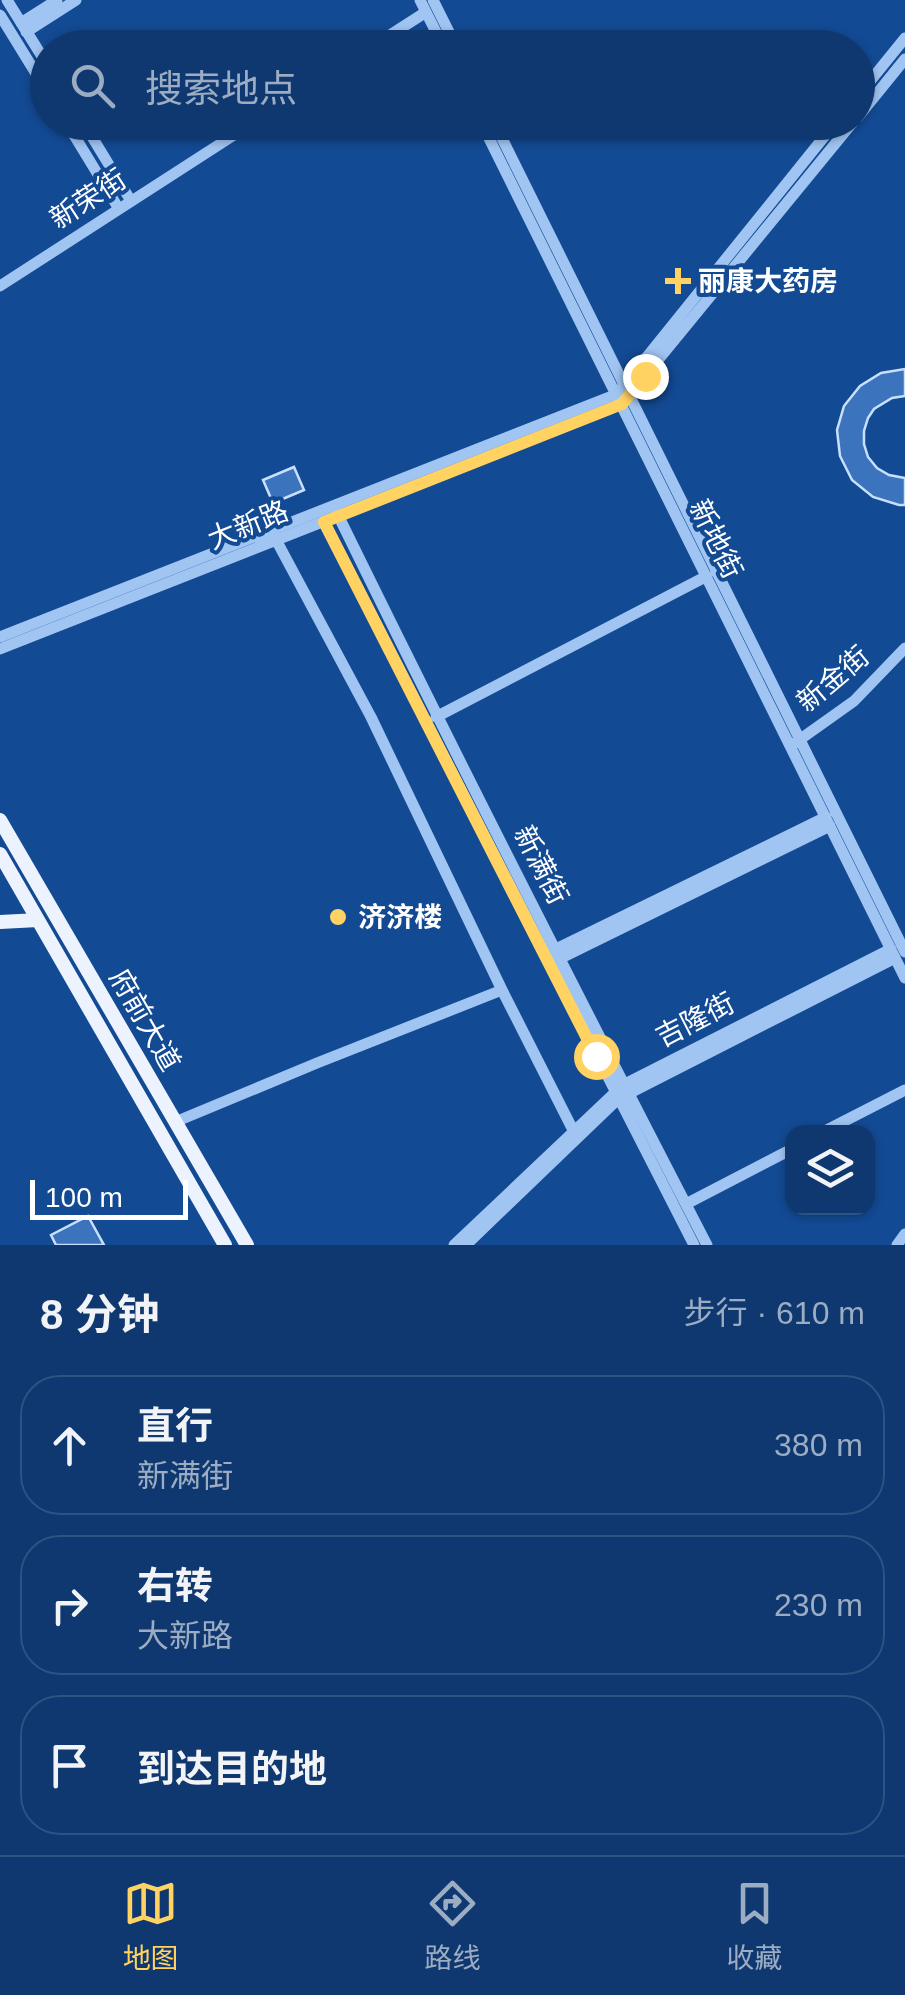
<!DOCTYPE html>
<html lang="zh">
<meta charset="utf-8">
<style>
:root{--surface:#0e386f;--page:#1c4377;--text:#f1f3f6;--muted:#9bacc3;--line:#2e5282;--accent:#ffd262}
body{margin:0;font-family:Arial,"Noto Sans SC",sans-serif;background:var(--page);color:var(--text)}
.controls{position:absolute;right:30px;bottom:30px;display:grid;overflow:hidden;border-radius:20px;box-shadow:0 2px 8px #0004}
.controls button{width:90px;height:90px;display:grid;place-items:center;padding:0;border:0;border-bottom:2px solid var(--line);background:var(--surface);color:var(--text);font:50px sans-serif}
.scale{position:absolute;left:30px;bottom:25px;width:158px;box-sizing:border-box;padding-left:10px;border:5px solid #fff;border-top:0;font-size:28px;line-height:35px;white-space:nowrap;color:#fff;-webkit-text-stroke:8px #134a94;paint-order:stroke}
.stop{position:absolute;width:30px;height:30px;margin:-22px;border:8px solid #ffd262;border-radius:50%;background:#fff}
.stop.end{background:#ffd262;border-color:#fff;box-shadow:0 2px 10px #0008}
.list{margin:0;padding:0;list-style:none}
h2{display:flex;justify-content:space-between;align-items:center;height:130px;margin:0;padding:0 40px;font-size:42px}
h2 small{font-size:32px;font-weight:400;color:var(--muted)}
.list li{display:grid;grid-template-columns:65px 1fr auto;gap:30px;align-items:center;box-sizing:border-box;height:140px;margin:0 20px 20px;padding:0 20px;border:2px solid var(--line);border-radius:40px}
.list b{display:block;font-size:38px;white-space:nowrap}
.list p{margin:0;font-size:32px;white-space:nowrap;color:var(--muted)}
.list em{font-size:32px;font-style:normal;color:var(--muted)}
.icon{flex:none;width:55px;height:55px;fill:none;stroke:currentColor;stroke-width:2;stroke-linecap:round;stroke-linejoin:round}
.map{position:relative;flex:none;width:905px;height:1245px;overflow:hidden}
.search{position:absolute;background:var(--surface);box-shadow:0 2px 8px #0004;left:30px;right:30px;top:30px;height:110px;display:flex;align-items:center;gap:25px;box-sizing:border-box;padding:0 35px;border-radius:55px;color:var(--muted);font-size:38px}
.sheet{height:610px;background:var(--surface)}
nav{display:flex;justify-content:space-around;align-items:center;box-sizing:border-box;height:140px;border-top:2px solid var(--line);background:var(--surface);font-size:28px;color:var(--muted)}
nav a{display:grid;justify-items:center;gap:5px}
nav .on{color:var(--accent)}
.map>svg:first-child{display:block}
.building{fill:#3b74bc;stroke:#c8e0fd;stroke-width:2.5}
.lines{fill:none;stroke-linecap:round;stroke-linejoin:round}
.minor{stroke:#a1c5f2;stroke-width:11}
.major{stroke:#ecf3ff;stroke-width:14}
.route{stroke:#ffd262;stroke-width:12}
.poi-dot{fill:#ffd262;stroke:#134a94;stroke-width:4}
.labels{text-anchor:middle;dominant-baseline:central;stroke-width:8;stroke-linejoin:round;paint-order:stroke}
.street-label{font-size:28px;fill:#fff;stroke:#134a94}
.poi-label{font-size:28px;font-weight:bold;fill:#fff;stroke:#134a94;text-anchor:start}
</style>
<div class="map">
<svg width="905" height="1245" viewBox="0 0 905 1245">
<rect width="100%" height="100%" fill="#134a94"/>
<path class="building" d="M905 369V396L892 398 874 409 868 418 864 431V444L868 457 877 468 889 475 905 478V505H899L873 497 852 480 840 456 837 430 844 406 860 386 881 373Z
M294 467 304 490 273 503 263 480Z
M88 1216 104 1245H56L51 1235Z"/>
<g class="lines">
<path class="minor" d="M7 0 48 66
M420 0 444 48
M433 0 457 48
M0 15 48 93
M21 23 57 0
M26 32 76 0
M370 48 426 12
M858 96 905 38
M858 117 905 59
M66 122 119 209
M83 122 131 201
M481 122 905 978
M494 122 905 952
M0 286 254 122
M337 513C457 758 581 1002 707 1245
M324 522 694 1245
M274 536 371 717 502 990 573 1130
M0 637 617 394 836 122
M0 649 622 404 853 122
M436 717 707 576
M795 743 854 701 905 648
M556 949 826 817
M561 958 830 826
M175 1122 317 1063 502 990
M823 1132 905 1090
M686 1204 792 1149
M454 1245 623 1085 891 949
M466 1245 618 1099 895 958
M897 1245 905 1234"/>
<path class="major" d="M0 820 247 1245
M0 854 225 1245
M0 922 38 920"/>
</g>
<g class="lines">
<path class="route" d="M596 1056 324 522 622 404 645 376"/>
</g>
<g class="poi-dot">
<path d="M673 266h10v10h10v10h-10v10h-10v-10h-10v-10h10z"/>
<circle cx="338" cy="917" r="10"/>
</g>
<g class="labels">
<g class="street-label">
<text transform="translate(88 199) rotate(-33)">新荣街</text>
<text transform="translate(248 525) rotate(-22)">大新路</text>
<text transform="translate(716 539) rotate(64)">新地街</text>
<text transform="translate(833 679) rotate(-40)">新金街</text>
<text transform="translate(541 865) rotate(63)">新满街</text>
<text transform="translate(145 1020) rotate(60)">府前大道</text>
<text transform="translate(695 1020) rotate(-27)">吉隆街</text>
</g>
<g class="poi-label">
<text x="698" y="281">丽康大药房</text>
<text x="358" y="917">济济楼</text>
</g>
</g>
</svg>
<div class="controls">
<button><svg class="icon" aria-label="layers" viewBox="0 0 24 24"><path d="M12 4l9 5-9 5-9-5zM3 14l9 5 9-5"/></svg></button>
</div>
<div class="scale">100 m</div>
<div class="stop" style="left:596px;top:1056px"></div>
<div class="stop end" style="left:645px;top:376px"></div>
<div class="search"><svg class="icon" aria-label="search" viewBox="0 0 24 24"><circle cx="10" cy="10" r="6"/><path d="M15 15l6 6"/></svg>搜索地点</div>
</div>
<section class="sheet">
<h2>8 分钟<small>步行 · 610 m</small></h2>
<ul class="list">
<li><svg class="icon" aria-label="ahead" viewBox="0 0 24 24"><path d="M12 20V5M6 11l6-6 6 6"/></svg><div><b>直行</b><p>新满街</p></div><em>380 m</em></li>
<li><svg class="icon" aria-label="right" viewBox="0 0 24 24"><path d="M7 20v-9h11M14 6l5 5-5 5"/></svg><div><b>右转</b><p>大新路</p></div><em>230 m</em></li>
<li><svg class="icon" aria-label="arrive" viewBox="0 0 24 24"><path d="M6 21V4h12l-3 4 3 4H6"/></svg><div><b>到达目的地</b></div></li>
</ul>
</section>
<nav>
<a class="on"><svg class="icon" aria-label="map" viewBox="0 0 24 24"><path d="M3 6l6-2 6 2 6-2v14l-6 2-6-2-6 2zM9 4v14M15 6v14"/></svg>地图</a>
<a><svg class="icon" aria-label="directions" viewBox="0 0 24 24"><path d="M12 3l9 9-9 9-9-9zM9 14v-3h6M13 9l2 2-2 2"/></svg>路线</a>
<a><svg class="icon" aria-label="saved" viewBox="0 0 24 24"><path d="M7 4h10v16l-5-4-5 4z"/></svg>收藏</a>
</nav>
